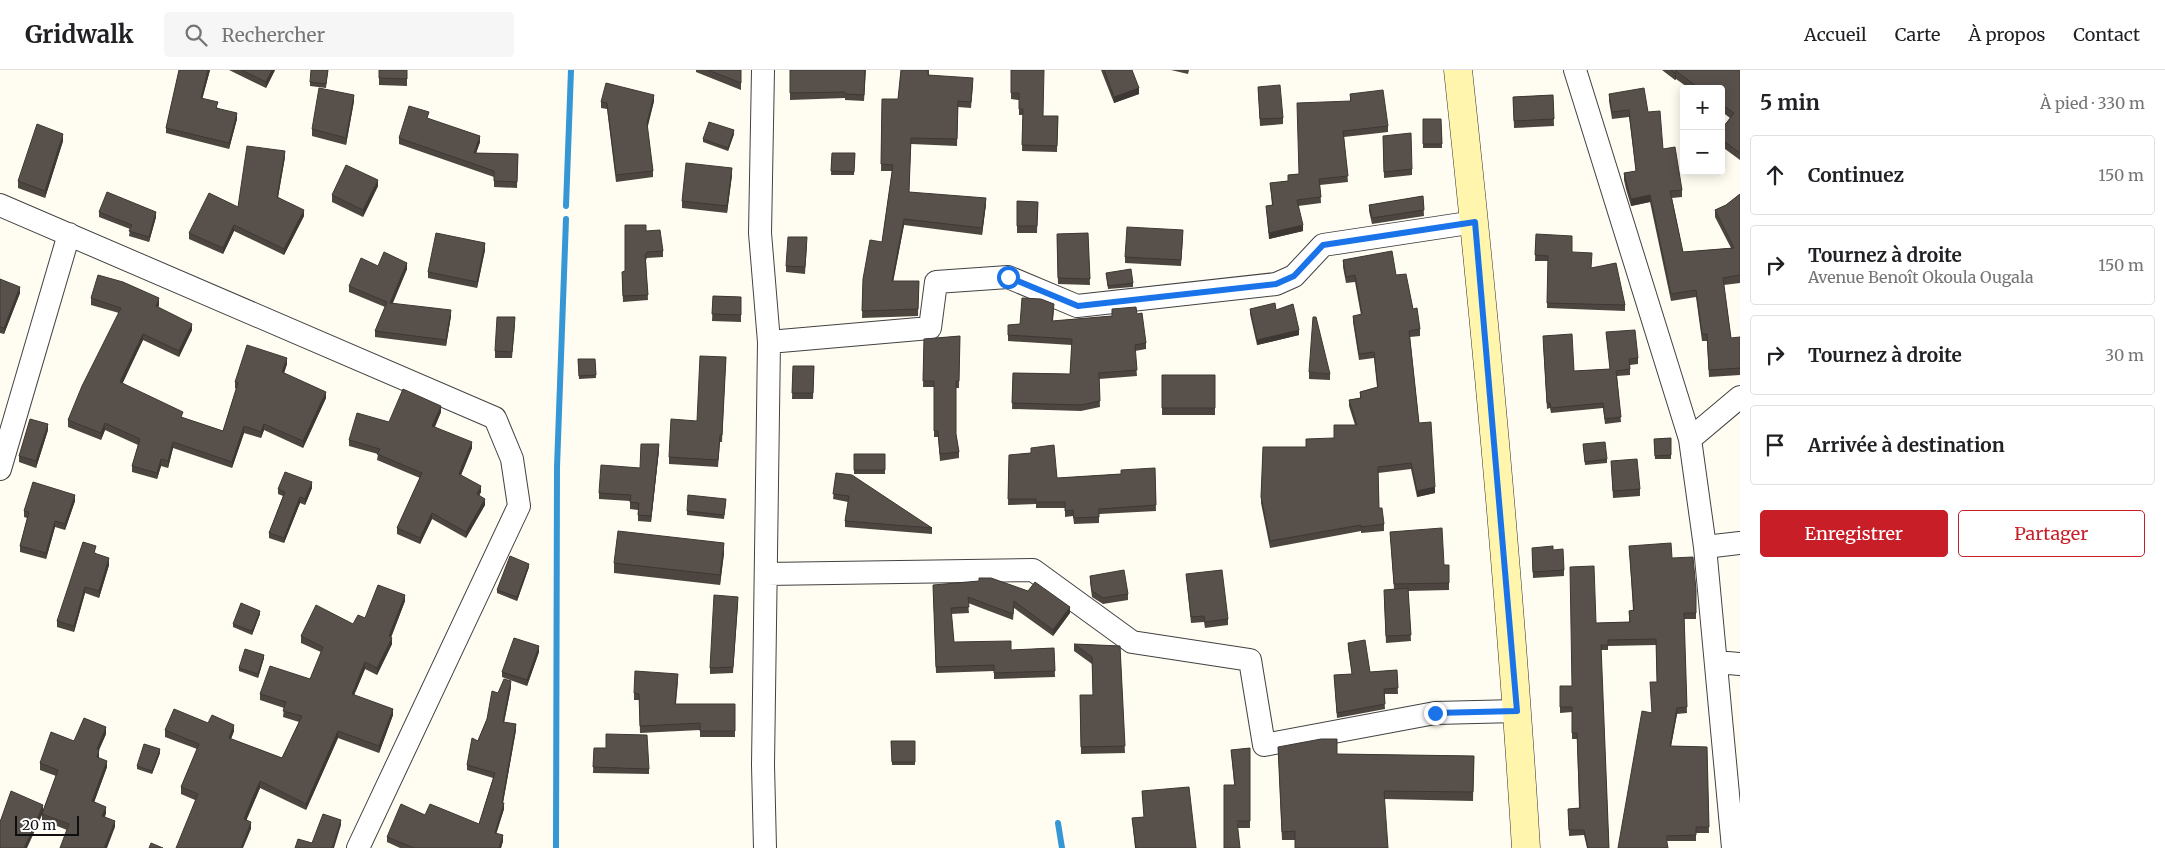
<!DOCTYPE html>
<html lang="fr">
<meta charset="utf-8">
<style>
:root{--surface:#fff;--page:#f6f6f6;--text:#202124;--muted:#757577;--line:#e0e0e0;--accent:#c81e28}
body{margin:0;font-family:Merriweather,serif;background:var(--page);color:var(--text)}
.controls{position:absolute;right:15px;top:15px;display:grid;overflow:hidden;border-radius:5px;box-shadow:0 2px 12px #0003}
.controls button{width:45px;height:45px;display:grid;place-items:center;padding:0;border:0;border-bottom:1px solid var(--line);background:var(--surface);color:var(--text);font:25px sans-serif}
.scale{position:absolute;left:15px;bottom:12px;width:64px;box-sizing:border-box;padding-left:5px;border:2px solid #0f0f0f;border-top:0;font-size:14px;line-height:18px;white-space:nowrap;color:#0f0f0f;-webkit-text-stroke:4px #fff;paint-order:stroke}
.stop{position:absolute;width:15px;height:15px;margin:-11px;border:4px solid #1a73e8;border-radius:50%;background:#fff}
.stop.end{background:#1a73e8;border-color:#fff;box-shadow:0 1px 5px #0008}
.list{margin:0;padding:0;list-style:none}
h2{display:flex;justify-content:space-between;align-items:center;height:65px;margin:0;padding:0 20px;font-size:21px}
h2 small{font-size:16px;font-weight:400;color:var(--muted)}
.list li{display:grid;grid-template-columns:32px 1fr auto;gap:15px;align-items:center;box-sizing:border-box;height:80px;margin:0 10px 10px;padding:0 10px;border:1px solid var(--line);border-radius:5px}
.list b{display:block;font-size:19px;white-space:nowrap}
.list p{margin:0;font-size:16px;white-space:nowrap;color:var(--muted)}
.list em{font-size:16px;font-style:normal;color:var(--muted)}
.actions{display:flex;gap:10px;padding:15px 20px}
.actions a{flex:1;padding:11px 0;border:1px solid var(--accent);border-radius:5px;text-align:center;font-size:18px;color:var(--accent)}
.actions .main{background:var(--accent);color:#fff}
.icon{flex:none;width:28px;height:28px;fill:none;stroke:currentColor;stroke-width:2;stroke-linecap:round;stroke-linejoin:round}
.map{position:relative;flex:none;width:1740px;height:778px;overflow:hidden}
header{display:flex;align-items:center;gap:30px;box-sizing:border-box;height:70px;padding:0 25px;background:var(--surface);border-bottom:1px solid var(--line)}
header strong{font-size:24px}
nav{display:flex;gap:28px;margin-inline-start:auto;font-size:18px}
.search{width:350px;height:45px;background:var(--page);display:flex;align-items:center;gap:12px;box-sizing:border-box;padding:0 18px;border-radius:5px;color:var(--muted);font-size:19px}
main{display:flex}
aside{flex:1;background:var(--surface)}
.map>svg:first-child{display:block}
.lines{fill:none;stroke-linecap:round;stroke-linejoin:round}
.stream{stroke:#3597d5;stroke-width:6}
.street-casing{stroke:#424242;stroke-width:24}
.secondary-casing{stroke:#313131;stroke-width:29}
.street{stroke:#fff;stroke-width:22}
.secondary{stroke:#fff5ac;stroke-width:28}
.wall{fill:#4c4540}
.shaded-wall{fill:#3e3834}
.building{fill:#58504b;stroke:#3e3834}
.route{stroke:#1a73e8;stroke-width:6}
</style>
<header>
<strong>Gridwalk</strong>
<div class="search"><svg class="icon" aria-label="search" viewBox="0 0 24 24"><circle cx="10" cy="10" r="6"/><path d="M15 15l6 6"/></svg>Rechercher</div>
<nav><a>Accueil</a><a>Carte</a><a>À propos</a><a>Contact</a></nav>
</header>
<main>
<div class="map">
<svg width="1740" height="778" viewBox="0 0 1740 778">
<rect width="100%" height="100%" fill="#fffcf1"/>
<g class="lines">
<path class="stream" d="M566 136 571 0
M1058 753 1062 778
M556 778 557 397 566 149"/>
<g class="street-casing">
<path id="street" d="M763 0 760 163 769 272 763 695 765 778
M1575 0 1690 369 1705 477 1733 778
M0 135 495 348 512 389 519 436 358 778
M769 272 930 258 936 212 1008 207 1077 236 1276 214 1294 206 1323 175 1475 152
M1690 369 1740 327
M0 399 69 164
M1705 477 1740 473
M766 504 1033 500 1132 572 1250 590 1264 675 1435 643 1517 641
M1716 592 1740 594"/>
</g>
<g class="secondary-casing">
<path id="secondary" d="M1458 0C1486 259 1510 518 1526 778"/>
</g>
<use href="#street" class="street"/>
<use href="#secondary" class="secondary"/>
</g>
<path class="wall" d="M179 0H210L202 28 218 38 237 49 229 79 166 63V58Z
M229 0H275L266 18Z
M328 0 326 18 310 16V12Z
M379 0H407V16L379 15Z
M696 0H741V20L696 2Z
M790 0H866L864 31 845 30V28L790 30Z
M901 0H929V5L973 14 971 38 958 37 957 76 911 74 909 122 986 134 982 165 904 155 893 211H919L918 246 862 248 863 209 882 172 892 101H881L882 29H898Z
M1011 0 1043 46H1058L1057 82 1022 81 1023 45H1019V30L1011 29Z
M1101 0H1132L1139 24 1114 33Z
M1171 0H1189L1188 4Z
M1662 0H1740V90L1721 76V60L1730 48 1721 41V19H1690L1676 9 1675 10Z
M1258 17 1283 48V54L1260 56Z
M1350 24 1388 56V62L1344 67 1348 112 1320 115 1321 133 1298 136 1303 161 1269 169 1266 136 1272 135 1270 113 1288 111V105L1299 104 1350 31Z
M1609 24 1648 42 1663 79 1682 120V127L1672 128 1683 182 1731 178 1715 147V140L1726 135 1740 124V213L1724 215 1731 268 1740 272V305L1709 307 1707 271H1702L1696 227 1671 231 1650 132 1631 136 1626 119 1624 110V103L1636 101 1629 47 1612 49 1609 31Z
M1553 25 1554 56 1514 58 1513 27Z
M354 31 346 75 312 66V59Z
M654 31 647 57 653 101V107L616 112 607 39 601 38V32Z
M429 49 480 72 476 83 518 84 517 118 494 117V107L399 74V68Z
M1423 49H1441L1442 78H1423Z
M734 64 728 81 703 72V69Z
M1383 67 1412 99V105L1384 108Z
M63 71 45 128 18 118V111Z
M832 83H855L854 105H831Z
M285 87 278 127 304 146 284 185 234 161 223 184 189 169V163L238 137Z
M732 105 727 143 682 138V131Z
M378 116 363 147 332 132V125Z
M1423 126 1424 146 1372 154 1369 141V135Z
M1017 131 1038 132 1037 163H1017Z
M99 142 156 147 149 172 129 166 130 159 99 147Z
M646 161 663 181V187L647 188 646 190 648 230 623 232 622 208Z
M1088 163 1090 215 1058 214 1057 164Z
M1536 164 1572 182 1591 198 1625 235V241L1547 238 1548 191H1535Z
M1183 166 1181 196 1125 193V187Z
M807 174 805 204 786 202V196Z
M485 180 477 218 428 208V202Z
M1343 190 1396 205 1413 239 1420 259V266L1410 267 1419 353 1435 423 1417 427 1411 399 1378 403 1379 438 1384 454V461L1361 463V461L1270 478 1261 433 1263 377H1306L1334 368 1355 355 1349 336V330L1360 328V322L1377 317 1374 288 1359 290 1353 252V246L1361 245 1355 212 1346 213 1343 197Z
M378 196 407 199 393 233 451 246 446 276 375 267V261L385 237 349 222V216Z
M1106 203 1133 213V217L1108 219Z
M0 209 20 223 4 264 0 263Z
M713 226 741 227V252L712 251Z
M91 228 159 235 158 238 192 260 179 287 143 270 122 313 183 348 223 361 236 319 235 318V312L287 294 284 303 326 328 303 378 264 360 261 368 244 363 232 398 173 378 168 398 161 396 157 409 132 402V396L138 375 105 360 101 370 68 357V350L119 243 91 235Z
M1112 239 1137 244 1146 273V279L1135 281 1137 306 1099 309 1100 337 1081 341 1012 339 1013 303 1070 304 1072 275 1008 271V255L1020 254 1054 240 1053 251 1112 246Z
M1250 239 1276 240 1299 265 1257 275 1250 244Z
M515 254 512 288H495V281Z
M1606 262 1638 288V294L1630 295V305L1617 306 1621 352 1605 354 1603 338 1551 343 1550 338 1547 339 1543 271 1574 301 1610 299Z
M960 266 959 318H956V364L959 382V388L940 391 938 367H934V317H923L924 269Z
M726 287 722 372H720L718 397 669 394V387L697 351Z
M578 289H595L596 308 579 309Z
M793 296H814L813 329H792Z
M1309 302 1330 304V310L1309 309Z
M1162 305H1215V345H1162Z
M441 342 435 357 472 378 461 405 481 422 479 425 485 435 466 468 432 449 420 474 397 464V458L420 408 377 390 378 384 349 376V370L389 352Z
M48 360 36 398 19 392V386Z
M1671 368V389H1655L1654 369Z
M1583 374 1607 389V393L1585 395Z
M1031 378 1057 408 1121 404 1155 398 1156 441 1099 444V453L1074 454 1073 446 1065 447V438H1036V434L1008 435 1009 385 1031 383Z
M659 380 651 452 638 451V440L630 439V431L599 429V423L640 398Z
M854 384H885V404H854Z
M1611 391 1640 419V426L1613 428Z
M836 403 932 458V464L845 457V451L848 432 833 429Z
M312 418 305 435 300 433 284 473 269 468V463L283 426 278 424V419Z
M75 431 65 460 55 457 46 489 20 482V476L27 448 24 447V441Z
M726 432 724 449 687 445V441Z
M1390 462 1444 495H1449V520L1408 521 1411 571 1386 573 1384 526 1394 519Z
M1629 476 1672 488 1696 520V549H1684L1687 643 1677 644 1671 676 1707 677 1709 763H1696V771H1667L1652 643 1657 612 1656 575 1608 576V580H1601L1609 778H1587L1584 765 1569 766 1568 739 1579 738 1577 669H1572V642L1560 643V616H1572L1596 553 1629 552V541L1633 540Z
M1553 480 1564 500V506L1533 508 1532 484Z
M96 482V484L109 495 99 528 85 523 74 562 57 557V551Z
M724 483 720 515 614 503V493Z
M529 497 517 531 497 523V520Z
M1186 504 1228 549V555L1205 558 1204 552 1191 553Z
M1090 506 1128 524V530L1103 534 1092 527 1090 512Z
M933 515 1070 543 1053 566 1014 538 1013 550 968 533 969 543 951 544 954 572 1011 580 1054 578 1055 607 994 609V601L936 603Z
M405 531 391 567 392 574 377 605 365 599 354 625 393 645 379 683 338 668 306 740 260 718 246 750 251 759 195 730 181 724V717L197 679 165 667V660L208 653 234 661 231 669 282 688 299 652 283 647 284 638 260 630V624L310 609 321 582 301 573V566L353 554Z
M738 533 733 603 710 604V598Z
M260 544 252 565 233 557V554Z
M1348 573 1370 602 1397 600 1398 624H1384L1385 639 1337 648 1334 605 1352 604 1348 578Z
M1074 574 1120 576 1125 683 1081 684 1080 625H1093L1092 594 1074 581Z
M539 582 527 616 502 607V602Z
M264 588 258 608 239 601V598Z
M678 611 676 634H735V667H700V660L640 663 639 630H634V623Z
M511 617 504 652 516 660 503 733 504 739 496 763 503 771 501 778H400L387 772V767L425 745 479 754 493 708 467 700V695L498 623Z
M106 664 99 680V688L107 697 94 732 106 743 105 747 115 757 67 760 42 750V745L27 778 43 740 56 706 40 700V693L74 671Z
M891 671H915V695H892Z
M1278 677 1337 684 1474 686 1473 731 1385 729 1295 770H1282Z
M594 678 649 699V704L593 703Z
M1250 678V758H1238L1231 680Z
M160 683 152 704 137 699V696Z
M1142 721 1196 778H1135L1132 748 1144 747Z"/>
<path class="shaded-wall" d="M208 0H210L201 34V28Z
M272 0H275L266 18V12Z
M1676 1V9L1675 10V3Z
M1139 18V24L1114 33V27Z
M354 25V31L346 75V68Z
M654 25V31L647 60V53Z
M237 43V49L229 79V73Z
M734 60V64L728 81V78Z
M63 64V71L45 128V121Z
M480 66V72L474 89V83Z
M285 81V87L277 133V127Z
M732 98V105L727 143V136Z
M378 110V116L363 147V140Z
M1650 125V132L1631 136V129Z
M986 128V134L982 165V158Z
M304 140V146L284 185V179Z
M156 142V147L149 172V167Z
M904 149V155L892 218V211Z
M234 155V161L223 184V178Z
M1303 155V161L1269 169V163Z
M485 173V180L477 218V212Z
M407 193V199L390 238V233Z
M20 217V223L4 264V258Z
M159 228V235L156 243V236Z
M451 240V246L446 276V270Z
M192 254V260L179 287V281Z
M1299 260V265L1257 275V270Z
M143 264V270L120 319V312Z
M287 288V294L282 309V302Z
M326 322V328L303 378V371Z
M441 336V342L432 362V356Z
M105 353V360L101 370V363Z
M48 354V360L36 398V391Z
M264 354V360L261 368V362Z
M244 356V363L232 398V392Z
M173 372V378L168 398V391Z
M472 372V378L459 410V404Z
M659 374V380L651 452V446Z
M161 389V396L157 409V403Z
M312 412V418L305 435V429Z
M481 416V422L477 430V424Z
M1435 417V423L1417 427V421Z
M75 425V431L65 460V454Z
M300 427V433L284 473V468Z
M485 429V435L466 468V462Z
M432 443V449L420 474V468Z
M55 451V457L46 489V483Z
M724 473V483L720 515V505Z
M109 488V495L99 528V521Z
M529 494V497L517 531V527Z
M85 517V523L74 562V556Z
M405 525V531L389 573V566Z
M1070 537V543L1053 566V560Z
M260 541V544L252 565V561Z
M392 568V574L377 605V598Z
M539 576V582L527 616V610Z
M264 585V588L258 608V604Z
M365 592V599L352 630V624Z
M511 611V617L503 658V652Z
M1677 638V644L1670 682V676Z
M393 639V645L379 683V676Z
M516 654V660L502 738V733Z
M234 655V661L229 674V668Z
M106 657V664L99 680V687L97 694V679Z
M338 661V668L306 740V734Z
M160 679V683L152 704V701Z
M107 691V697L92 738V731Z
M260 711V718L244 756V749Z
M504 733V739L495 768V763Z
M43 735V742L27 778H24Z
M106 737V743L102 753V746Z
M341 750V755L334 778H332Z
M115 751V757L107 778H104Z
M251 752V759L243 778H241Z
M503 765V771L501 778H499Z"/>
<path class="building" d="M179 0H208L201 28 218 32 216 38 237 43 229 73 166 58Z
M241 0H272L266 12Z
M311 0H328L326 14 310 12Z
M379 0H407V9L379 8Z
M708 0H741V13Z
M790 0H865L864 25 845 24V22L790 23Z
M901 0H928V5L973 8 971 32 958 31 957 69 911 68 909 122 986 128 982 158 904 149 892 211H919L918 239 862 241 863 209 870 170 882 172 893 95 881 94 882 29H898Z
M1011 0H1044L1043 46H1058L1057 76 1022 75 1023 39H1019V23H1011Z
M1104 0H1132L1139 18 1114 27Z
M1671 0H1740V83L1721 69V60L1734 43 1721 34V19H1700L1676 1 1675 3Z
M606 13 654 25 647 53 653 101 616 105 607 33 601 32Z
M1280 15 1283 48 1260 49 1258 17Z
M319 18 354 25 346 68 312 59Z
M1644 18 1648 42 1660 41 1663 79 1675 77 1682 120 1670 121 1683 182 1734 178 1715 140 1726 135 1740 124V205L1723 208 1731 268 1740 267V298L1709 300 1707 264H1702L1696 220 1671 224 1650 125 1631 129 1626 111 1624 103 1636 101 1629 40 1612 42 1609 24Z
M1383 20 1388 56 1343 61 1348 106 1319 109 1321 127 1297 130 1303 155 1269 163 1266 136 1273 135 1270 113 1288 111V105L1299 104 1297 33 1351 31 1350 24Z
M1553 25 1554 49 1514 51 1513 27Z
M409 36 429 42 427 48 480 66 474 83 518 84 517 112 494 111V101L399 68Z
M1423 49H1441L1442 74H1423Z
M709 52 734 60 728 78 703 69Z
M37 54 63 64 45 121 18 111Z
M1411 63 1412 99 1384 102 1383 66Z
M247 76 285 81 277 127 304 140 284 179 234 155 223 178 189 163 209 123 238 137Z
M832 83H855L854 102 831 101Z
M686 93 732 98 727 136 682 131Z
M346 95 378 110 363 140 332 125Z
M107 122 156 142 149 167 129 161 132 155 99 142Z
M1423 126 1424 140 1372 148 1369 135Z
M1017 131 1038 132 1037 156H1017Z
M625 155H646V161L660 160 663 181 647 182 645 185 648 225 623 226 622 202 625 201Z
M1127 157 1183 160 1181 190 1125 187Z
M436 163 485 173 477 212 428 202Z
M1088 163 1090 209 1058 208 1057 164Z
M1536 164 1572 166V182L1592 183 1591 198 1616 193 1625 235 1547 233 1548 186 1535 185Z
M788 167H807L805 197 786 196Z
M1392 181 1396 205 1406 204 1413 239 1417 238 1420 259 1409 261 1419 353 1431 352 1435 417 1417 421 1411 393 1378 397 1379 438H1382L1384 454 1361 457V455L1270 471 1261 427 1263 377H1306V369L1334 368V355H1357L1349 330 1361 328 1360 322 1378 317 1374 282 1359 284 1353 246 1362 244 1355 205 1346 207 1343 190Z
M384 182 407 193 390 233 451 240 446 270 375 261 387 232 349 216 361 188 378 196Z
M1131 199 1133 213 1108 216 1106 203Z
M98 205 123 212 159 228 156 236 192 254 179 281 143 264 120 312 183 342 181 347 223 361 238 313 235 312 247 275 287 288 282 302 326 322 303 371 264 354 261 362 244 356 232 392 173 372 168 391 161 389 157 403 132 396 140 369 105 353 101 363 68 350 82 316 121 238 91 228Z
M0 209 20 217 4 258 0 257Z
M713 226 741 227V245L712 244Z
M1022 228 1041 229 1054 234 1052 251 1112 246V239L1136 237 1137 244 1142 243 1146 273 1135 275 1137 300 1099 303 1100 331 1081 335 1012 333 1013 303 1070 304 1072 269 1008 265V255L1020 254Z
M1275 233 1276 240 1293 234 1299 260 1257 270 1250 239Z
M497 247H515L512 282 495 281Z
M1313 247H1316L1330 304 1309 302Z
M1635 260 1638 288 1629 289 1630 299 1616 301 1621 347 1605 349 1603 333 1551 338 1550 333H1547L1543 266 1572 264 1574 301 1610 299 1606 262Z
M960 266 959 311H956V364L959 382 940 384 938 361H934V311H923L924 269Z
M700 286 726 287 722 365H720L718 390 669 387 671 349 697 351Z
M578 289H595L596 305 579 306Z
M793 296H814L813 323H792Z
M1162 305H1215V338H1162Z
M403 319 441 336 432 356 472 372 459 404 481 416 477 424 485 429 466 462 432 443 420 468 397 458 422 403 377 384 380 379 349 370 357 343 389 352Z
M30 349 48 354 36 391 19 386Z
M1671 368V385L1655 386 1654 369Z
M1605 372 1607 389 1585 392 1583 374Z
M641 374H659L651 446 638 445 639 433 630 432 631 425 599 423 601 395 640 398Z
M1054 375 1057 408 1121 404V400L1155 398 1156 435 1099 439V447L1074 448 1073 440 1065 441V432H1036V429H1008L1009 385 1031 383V378Z
M854 384H885V400H854Z
M1637 389 1640 419 1613 421 1611 391Z
M285 402 312 412 305 429 300 427 284 468 269 463 285 422 278 419Z
M836 403 852 405 932 458 845 451 849 426 833 424Z
M33 412 75 425 65 454 55 451 46 483 20 476 29 442 24 441Z
M688 425 726 429 724 445 687 441Z
M1442 458 1444 495H1449V513L1394 514 1390 462Z
M618 461 724 473 720 505 614 493Z
M83 472 96 476 94 483 109 488 99 521 85 517 74 556 57 551Z
M1671 473 1672 488 1693 487 1696 520V543H1684L1687 637 1677 638 1670 676 1707 677 1709 757H1696V765L1666 766 1668 778H1618L1642 641 1652 643 1650 612H1657L1656 569 1608 570V575H1601L1609 778H1588L1584 760H1569L1568 739 1580 738 1577 663H1572V637H1560V616H1572L1570 497 1594 496 1596 553 1630 552 1629 541 1634 540 1629 476Z
M1553 476V480L1563 479 1564 500 1533 502 1532 478Z
M510 486 529 494 517 527 497 520Z
M1124 500 1128 524 1103 528 1092 521 1090 506Z
M1222 500 1228 549 1205 552 1204 546 1191 547 1186 504Z
M979 508H991L1028 521 1035 512 1070 537 1053 560 1014 531 1013 544 968 527 969 537 951 538 954 572 1011 571V580L1054 578 1055 601 994 603V595L936 597 933 515 979 511Z
M378 515 405 525 389 566 392 568 377 598 365 592 352 624 393 639 379 676 338 661 306 734 260 711 244 749 251 752 241 778H176L198 724 181 717 199 674 165 660 174 639 208 653 212 645 234 655 229 668 282 688 302 646 283 641 286 632 260 624 270 596 310 609 323 577 301 566 316 535 353 554 358 545 365 548Z
M1408 518 1411 565 1386 566 1384 520Z
M714 525 738 527 733 597 710 598Z
M241 533 260 541 252 561 233 554Z
M514 568 539 576 527 610 502 602Z
M1365 570 1370 602 1397 600 1398 618 1384 619 1385 634 1337 643 1334 605 1352 604 1348 573Z
M1074 574 1120 576 1125 676 1081 677 1080 625H1093L1092 587Z
M245 579 264 585 258 604 239 598Z
M635 601 678 604 675 634H735V661H700V653L640 656 639 624 634 623Z
M504 609 511 611 503 652 516 654 502 733H504L495 763 503 765 499 778H414L387 767 401 734 425 745 430 734 479 754 495 703 467 695 472 668 478 671 487 649 492 621 498 623Z
M84 648 106 657 97 679 99 680 97 687 107 691 92 731 106 737 102 746 115 751 104 778H60L69 754 42 744 58 700 40 693 51 662 74 671Z
M606 664 647 665 649 699 593 697 594 678H606Z
M1321 669H1337V684L1474 686 1473 722 1384 721 1388 778H1295V761L1282 762 1278 677Z
M891 671H915V692H892Z
M144 674 160 679 152 701 137 696Z
M1250 678V751H1237L1240 778H1224V715H1235L1231 680Z
M1189 717 1196 778H1136L1132 748 1144 747 1142 721Z
M11 721 43 735 24 778H0V752Z
M323 744 341 750 332 778H295L298 769 312 773Z
M151 773 163 778H149Z"/>
<g class="lines">
<path class="route" d="M1008 207 1078 236 1276 214 1294 206 1323 175 1475 152 1517 641 1435 643"/>
</g>
</svg>
<div class="controls">
<button>+</button>
<button>−</button>
</div>
<div class="scale">20 m</div>
<div class="stop" style="left:1008px;top:207px"></div>
<div class="stop end" style="left:1435px;top:643px"></div>
</div>
<aside>
<h2>5 min<small>À pied · 330 m</small></h2>
<ul class="list">
<li><svg class="icon" aria-label="ahead" viewBox="0 0 24 24"><path d="M12 20V5M6 11l6-6 6 6"/></svg><div><b>Continuez</b></div><em>150 m</em></li>
<li><svg class="icon" aria-label="right" viewBox="0 0 24 24"><path d="M7 20v-9h11M14 6l5 5-5 5"/></svg><div><b>Tournez à droite</b><p>Avenue Benoît Okoula Ougala</p></div><em>150 m</em></li>
<li><svg class="icon" aria-label="right" viewBox="0 0 24 24"><path d="M7 20v-9h11M14 6l5 5-5 5"/></svg><div><b>Tournez à droite</b></div><em>30 m</em></li>
<li><svg class="icon" aria-label="arrive" viewBox="0 0 24 24"><path d="M6 21V4h12l-3 4 3 4H6"/></svg><div><b>Arrivée à destination</b></div></li>
</ul>
<div class="actions"><a class="main">Enregistrer</a><a>Partager</a></div>
</aside>
</main>
